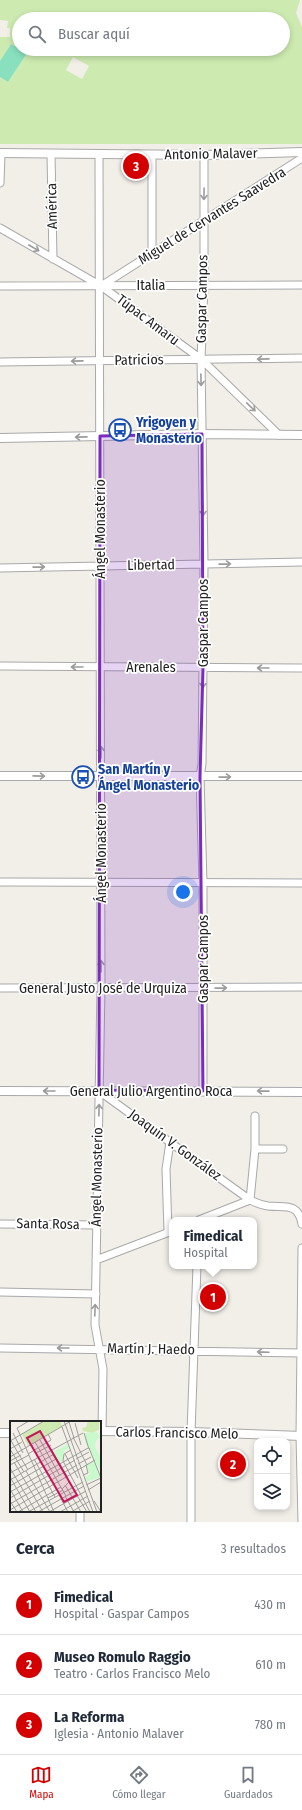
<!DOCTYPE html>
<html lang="es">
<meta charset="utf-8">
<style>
:root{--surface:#fff;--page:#f2f2f3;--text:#1f2937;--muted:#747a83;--line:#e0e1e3;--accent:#d40000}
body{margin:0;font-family:"Fira Sans Condensed",sans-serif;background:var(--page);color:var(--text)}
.controls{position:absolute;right:12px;bottom:12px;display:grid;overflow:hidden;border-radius:8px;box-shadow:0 2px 6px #0003}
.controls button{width:36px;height:36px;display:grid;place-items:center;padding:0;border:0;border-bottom:1px solid var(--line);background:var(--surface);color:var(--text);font:20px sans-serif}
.you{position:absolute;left:183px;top:892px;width:14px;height:14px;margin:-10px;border:3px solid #fff;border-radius:50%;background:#1a73e8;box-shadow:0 0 0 6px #1a73e833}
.badge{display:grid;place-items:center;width:26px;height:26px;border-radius:50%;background:var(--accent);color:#fff;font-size:13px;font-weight:700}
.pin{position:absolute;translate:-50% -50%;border:2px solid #fff;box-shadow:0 1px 4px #0006}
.popup{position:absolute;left:169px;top:1217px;width:88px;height:52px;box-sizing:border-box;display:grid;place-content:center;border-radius:8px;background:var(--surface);filter:drop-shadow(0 1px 3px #0005);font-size:13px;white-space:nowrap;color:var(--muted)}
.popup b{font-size:15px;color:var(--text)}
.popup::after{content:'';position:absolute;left:50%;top:100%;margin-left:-8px;border:8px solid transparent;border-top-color:var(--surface)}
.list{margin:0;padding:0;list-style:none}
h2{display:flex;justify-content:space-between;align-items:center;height:52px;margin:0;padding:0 16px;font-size:17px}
h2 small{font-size:13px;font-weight:400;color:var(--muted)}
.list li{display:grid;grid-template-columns:26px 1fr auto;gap:12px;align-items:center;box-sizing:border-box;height:60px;padding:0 16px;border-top:1px solid var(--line)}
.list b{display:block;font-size:15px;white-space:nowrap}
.list p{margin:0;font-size:13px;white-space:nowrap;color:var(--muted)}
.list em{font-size:13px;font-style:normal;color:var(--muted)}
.icon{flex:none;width:22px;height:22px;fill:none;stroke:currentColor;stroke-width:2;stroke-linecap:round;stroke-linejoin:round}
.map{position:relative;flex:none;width:302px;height:1522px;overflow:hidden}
.search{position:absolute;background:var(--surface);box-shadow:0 2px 6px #0003;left:12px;right:12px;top:12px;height:44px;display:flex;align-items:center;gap:10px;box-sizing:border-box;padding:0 14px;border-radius:22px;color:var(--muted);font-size:15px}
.sheet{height:232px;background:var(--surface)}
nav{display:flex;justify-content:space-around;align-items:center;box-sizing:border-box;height:56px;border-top:1px solid var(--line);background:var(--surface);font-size:11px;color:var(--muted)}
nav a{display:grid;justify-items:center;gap:2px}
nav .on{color:var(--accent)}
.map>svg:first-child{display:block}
.grass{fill:#cdebb0;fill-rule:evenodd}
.pitch{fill:#88e0be}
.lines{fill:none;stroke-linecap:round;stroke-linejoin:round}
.minor-casing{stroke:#a9a9a9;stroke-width:9}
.tertiary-casing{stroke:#a9a9a9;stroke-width:10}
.minor{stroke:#fff;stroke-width:7}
.tertiary{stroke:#fff;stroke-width:8}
.oneway{stroke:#9c9c9c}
.marked{fill:#7b2cbf;fill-opacity:0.2;stroke:#7b2cbf;stroke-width:3;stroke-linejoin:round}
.labels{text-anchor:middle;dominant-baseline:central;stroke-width:3.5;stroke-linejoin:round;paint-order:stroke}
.street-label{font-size:14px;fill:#222;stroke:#fff}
.transit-label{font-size:14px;font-weight:bold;fill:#164399;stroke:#fff;text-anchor:start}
.inset-road{fill:none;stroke:#9f9d99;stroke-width:1}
.view{fill:#c2185b;fill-opacity:0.15;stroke:#c2185b;stroke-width:2}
.inset-edge{fill:none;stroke:#222;stroke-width:2}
</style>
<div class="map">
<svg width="302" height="1522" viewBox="0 0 302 1522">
<rect width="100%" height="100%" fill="#f2efe9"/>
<path class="grass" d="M0 0H300L296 13 302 27V144H0V77L8 82 26 54 20 49H170L174 51 175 49 198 51V49H283V19H132V15L103 12 102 19H19V48L11 44 0 61V37H10V28H7L8 21 0 20ZM73 57 89 66 82 79 66 70Z"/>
<path class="pitch" d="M11 44 27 53 8 82 0 77V61Z"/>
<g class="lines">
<g class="minor-casing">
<path id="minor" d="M51 154 53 259
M99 154 101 988 95 1325 103 1369 102 1431
M152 155V254
M0 183 1 153
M0 228 101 286 201 359 279 435
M0 286 302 285
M101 286 302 158
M0 362 302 358
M0 568 302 562
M0 666 302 668
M0 882 302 883
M0 988 302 987
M99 1091 250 1200C256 1203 262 1205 268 1206 285 1208 298 1202 302 1224
M203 1091V883L200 777 202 764 204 564 201 359 204 285V155
M255 1149H283
M250 1200 255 1149V1116
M199 1220 250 1200
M0 1224 96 1225
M168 1232 166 1169 170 1142
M96 1260 172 1231
M0 1292 96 1294
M0 1348 302 1353
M80 1522V1511
M191 1522V1432L197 1266
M302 1522 300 1436 302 1248"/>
</g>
<g class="tertiary-casing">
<path id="tertiary" d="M0 153 204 155 302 152
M0 438 202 434 302 435
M0 776H302
M0 1091 302 1092
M100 1431 191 1432 302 1436
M0 1433H11"/>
</g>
<use href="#minor" class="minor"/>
<use href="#tertiary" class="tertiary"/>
</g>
<defs><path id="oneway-shaft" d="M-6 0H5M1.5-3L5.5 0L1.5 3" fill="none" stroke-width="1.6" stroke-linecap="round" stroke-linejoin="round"/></defs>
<g class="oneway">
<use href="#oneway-shaft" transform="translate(204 194) rotate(91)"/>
<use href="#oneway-shaft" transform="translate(34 248) rotate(30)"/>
<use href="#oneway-shaft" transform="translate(263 359) rotate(179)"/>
<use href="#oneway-shaft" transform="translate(77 361) rotate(179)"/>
<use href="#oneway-shaft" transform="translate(201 380) rotate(89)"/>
<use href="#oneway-shaft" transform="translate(251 407) rotate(44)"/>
<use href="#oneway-shaft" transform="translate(81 437) rotate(179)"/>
<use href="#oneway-shaft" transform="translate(203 510) rotate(89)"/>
<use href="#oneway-shaft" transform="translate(225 564) rotate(-1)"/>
<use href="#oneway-shaft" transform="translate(39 567) rotate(-1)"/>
<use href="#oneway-shaft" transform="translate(77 667) rotate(-180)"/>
<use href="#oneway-shaft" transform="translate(263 668) rotate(-180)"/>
<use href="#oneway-shaft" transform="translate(203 682) rotate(91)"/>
<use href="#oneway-shaft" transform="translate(101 752) rotate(-90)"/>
<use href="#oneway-shaft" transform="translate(39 776) rotate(1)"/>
<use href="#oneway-shaft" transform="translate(225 777) rotate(-1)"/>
<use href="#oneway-shaft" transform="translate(101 966) rotate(-90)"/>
<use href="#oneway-shaft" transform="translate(221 988) rotate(-1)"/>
<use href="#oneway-shaft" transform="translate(49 1091) rotate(180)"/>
<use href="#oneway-shaft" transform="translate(263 1091) rotate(-179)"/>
<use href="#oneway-shaft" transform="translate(99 1110) rotate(-89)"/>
<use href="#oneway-shaft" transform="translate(95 1310) rotate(-88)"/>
<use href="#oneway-shaft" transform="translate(63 1348) rotate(-180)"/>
<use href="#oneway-shaft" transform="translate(263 1352) rotate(-178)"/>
</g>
<path class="marked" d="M202 434 203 668 200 777 203 1091 99 1090 100 436Z"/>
<defs>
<g id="bus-ring" transform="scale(1.15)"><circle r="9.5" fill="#fff" stroke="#1a4fb4" stroke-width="1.5"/><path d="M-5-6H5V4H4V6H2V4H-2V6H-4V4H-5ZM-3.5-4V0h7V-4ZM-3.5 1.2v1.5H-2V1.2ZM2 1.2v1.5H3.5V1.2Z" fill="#1a4fb4"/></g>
</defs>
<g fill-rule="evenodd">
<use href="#bus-ring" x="120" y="430"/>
<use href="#bus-ring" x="83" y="777"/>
</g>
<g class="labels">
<g class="street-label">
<text transform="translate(211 154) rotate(-1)">Antonio Malaver</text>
<text transform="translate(52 206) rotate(-91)">América</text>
<text transform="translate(212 216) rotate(-32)">Miguel de Cervantes Saavedra</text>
<text x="151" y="285">Italia</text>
<text transform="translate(202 299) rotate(-89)">Gaspar Campos</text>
<text transform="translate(148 320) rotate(37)">Túpac Amaru</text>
<text transform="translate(139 360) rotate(-1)">Patricios</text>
<text transform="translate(100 529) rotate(-90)">Ángel Monasterio</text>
<text transform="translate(151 565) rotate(-1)">Libertad</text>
<text transform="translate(203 623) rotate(-90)">Gaspar Campos</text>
<text x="151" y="667">Arenales</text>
<text transform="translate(101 853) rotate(-90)">Ángel Monasterio</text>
<text transform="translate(203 959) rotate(-90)">Gaspar Campos</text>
<text x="103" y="988">General Justo José de Urquiza</text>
<text x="151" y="1091">General Julio Argentino Roca</text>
<text transform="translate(175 1145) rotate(36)">Joaquín V. González</text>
<text transform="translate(97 1177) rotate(-89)">Ángel Monasterio</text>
<text transform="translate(48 1224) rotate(1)">Santa Rosa</text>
<text transform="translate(151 1349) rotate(1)">Martín J. Haedo</text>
<text transform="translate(177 1433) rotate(1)">Carlos Francisco Melo</text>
</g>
<g class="transit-label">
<text x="136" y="422">Yrigoyen y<tspan x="136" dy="16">Monasterio</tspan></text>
<text x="98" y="769">San Martín y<tspan x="98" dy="16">Ángel Monasterio</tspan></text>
</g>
</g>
<g transform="translate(10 1421)">
<rect width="91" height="91" fill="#f2efe9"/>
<path d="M34 0H50L52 5 18 25 12 13ZM78 0H89V9L82 12 73 10 72 7 76 6Z" fill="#cdebb0"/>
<path d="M87 11 90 16 86 20 85 26 90 35 91 51 75 21V12ZM58 23 60 27 54 30 53 39 49 42 43 31ZM84 40 90 56 77 61 75 56 80 53 76 44Z" fill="#c8facc"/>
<path class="inset-road" d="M54 0 87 91M59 1 64 17M65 2 71 24M52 6 83 91M7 7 19 0M7 7 44 91M3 12 13 32M74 12 79 28M63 16 77 44M0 18 18 49M30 19 50 55M0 20 34 0M25 21 56 75M21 23 50 74M79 27 91 57M0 28 14 51M0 28 12 21M41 28 57 55M61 29 54 33 53 40 80 91M26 32 41 24M18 33 41 19 38 13M55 33 68 57M0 36 61 0M24 38 45 76M66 38 79 31M0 40 11 34M4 41 33 91M68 43 81 36M0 44 19 34M0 47 26 91M16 50 40 91M0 52 73 12M73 54 78 52 76 44M0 56 20 91M0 59 44 33M55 64 71 91M76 64 91 57M0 65 46 38M0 68 13 91M52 68 59 61 77 91M78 69 91 61M0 71 78 27M49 74 58 91M55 75 64 91M0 77 65 39M38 77 53 69M0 80 7 91M84 80 91 91M0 83 67 44M0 89 85 39M8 91 51 66M18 91 73 61M28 91 74 65M39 91 76 70M50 91 78 75M61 91 80 80"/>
<path class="view" d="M30 10 67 74 54 81 17 17Z"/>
<rect width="91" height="91" class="inset-edge"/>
</g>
</svg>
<div class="controls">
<button><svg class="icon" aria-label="locate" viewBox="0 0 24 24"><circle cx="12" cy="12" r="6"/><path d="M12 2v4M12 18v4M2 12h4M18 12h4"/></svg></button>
<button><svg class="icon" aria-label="layers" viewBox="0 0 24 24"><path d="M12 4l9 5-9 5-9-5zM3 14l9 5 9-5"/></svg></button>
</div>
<div class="you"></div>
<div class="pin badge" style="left:213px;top:1297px">1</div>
<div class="popup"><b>Fimedical</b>Hospital</div>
<div class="pin badge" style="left:233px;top:1464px">2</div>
<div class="pin badge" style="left:136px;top:166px">3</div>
<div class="search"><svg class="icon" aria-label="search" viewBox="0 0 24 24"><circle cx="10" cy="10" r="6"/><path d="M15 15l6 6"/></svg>Buscar aquí</div>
</div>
<section class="sheet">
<h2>Cerca<small>3 resultados</small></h2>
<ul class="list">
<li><span class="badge">1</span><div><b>Fimedical</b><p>Hospital · Gaspar Campos</p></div><em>430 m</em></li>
<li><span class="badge">2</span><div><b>Museo Romulo Raggio</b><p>Teatro · Carlos Francisco Melo</p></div><em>610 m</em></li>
<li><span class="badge">3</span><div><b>La Reforma</b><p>Iglesia · Antonio Malaver</p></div><em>780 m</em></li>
</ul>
</section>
<nav>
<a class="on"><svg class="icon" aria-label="map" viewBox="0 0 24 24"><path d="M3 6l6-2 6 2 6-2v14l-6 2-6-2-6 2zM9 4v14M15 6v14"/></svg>Mapa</a>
<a><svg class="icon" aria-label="directions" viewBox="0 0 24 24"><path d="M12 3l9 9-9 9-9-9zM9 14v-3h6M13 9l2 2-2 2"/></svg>Cómo llegar</a>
<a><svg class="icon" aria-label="saved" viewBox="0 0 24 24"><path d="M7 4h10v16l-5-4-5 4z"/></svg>Guardados</a>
</nav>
